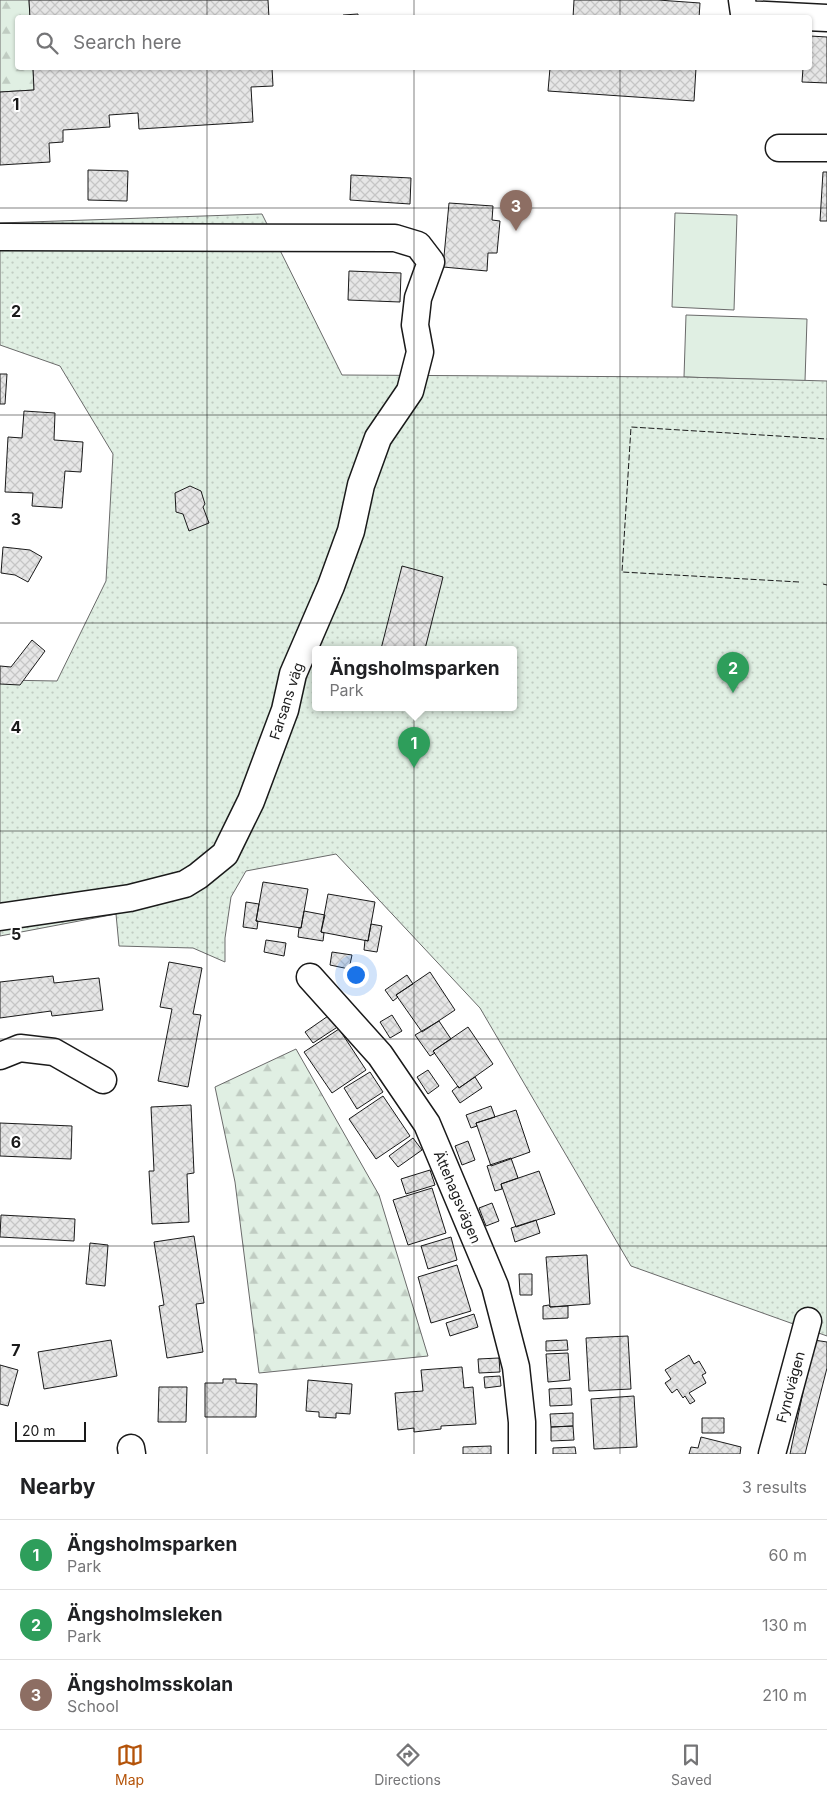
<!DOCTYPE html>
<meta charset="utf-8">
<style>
:root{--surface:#fff;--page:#f6f6f6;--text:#202124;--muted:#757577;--line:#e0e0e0;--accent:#b45309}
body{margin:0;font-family:Inter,sans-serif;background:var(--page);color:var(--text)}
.scale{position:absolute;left:15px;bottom:12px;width:71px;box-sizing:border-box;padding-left:5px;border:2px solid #1a1a1a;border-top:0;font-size:14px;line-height:18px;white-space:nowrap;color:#1a1a1a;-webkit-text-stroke:4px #fff;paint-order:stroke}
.you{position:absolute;left:355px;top:974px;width:18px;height:18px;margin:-12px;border:4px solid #fff;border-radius:50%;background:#1a73e8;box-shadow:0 0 0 8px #1a73e833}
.badge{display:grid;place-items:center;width:32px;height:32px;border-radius:50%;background:var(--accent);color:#fff;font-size:16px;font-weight:700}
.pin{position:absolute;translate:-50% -41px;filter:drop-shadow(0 1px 2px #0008)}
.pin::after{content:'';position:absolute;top:26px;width:18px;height:15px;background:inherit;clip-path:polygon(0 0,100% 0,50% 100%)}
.popup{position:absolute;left:312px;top:646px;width:205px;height:65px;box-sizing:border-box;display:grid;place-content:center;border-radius:5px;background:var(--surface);filter:drop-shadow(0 1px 4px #0005);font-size:16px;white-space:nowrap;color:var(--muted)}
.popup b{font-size:19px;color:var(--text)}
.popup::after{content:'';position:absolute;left:50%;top:100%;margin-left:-10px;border:10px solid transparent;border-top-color:var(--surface)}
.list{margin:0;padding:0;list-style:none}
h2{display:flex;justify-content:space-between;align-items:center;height:65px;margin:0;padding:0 20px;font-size:21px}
h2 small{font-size:16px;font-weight:400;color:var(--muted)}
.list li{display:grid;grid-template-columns:32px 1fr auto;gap:15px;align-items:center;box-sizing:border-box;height:70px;padding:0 20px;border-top:1px solid var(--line)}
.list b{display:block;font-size:19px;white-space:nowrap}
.list p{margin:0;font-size:16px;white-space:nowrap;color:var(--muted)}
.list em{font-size:16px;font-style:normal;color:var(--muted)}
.icon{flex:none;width:28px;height:28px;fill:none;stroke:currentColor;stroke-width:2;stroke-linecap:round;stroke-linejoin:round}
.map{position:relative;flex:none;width:827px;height:1454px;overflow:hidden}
.search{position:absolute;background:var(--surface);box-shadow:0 1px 4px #0004;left:15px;right:15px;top:15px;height:55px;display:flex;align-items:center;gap:12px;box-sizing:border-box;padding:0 18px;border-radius:5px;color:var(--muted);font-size:19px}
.sheet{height:275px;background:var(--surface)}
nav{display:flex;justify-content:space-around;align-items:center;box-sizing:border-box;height:70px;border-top:1px solid var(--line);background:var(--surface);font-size:14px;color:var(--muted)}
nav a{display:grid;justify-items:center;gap:2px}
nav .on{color:var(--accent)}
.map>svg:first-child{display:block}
.green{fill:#e0efe3;stroke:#6a6a6a}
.forest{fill:url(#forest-firs);stroke:#6a6a6a}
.park{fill:url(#park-dots);stroke:#6a6a6a;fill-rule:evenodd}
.building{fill:url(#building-cross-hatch);stroke:#1a1a1a}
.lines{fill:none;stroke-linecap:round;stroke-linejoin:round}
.minor-casing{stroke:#1a1a1a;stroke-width:29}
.minor{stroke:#fff;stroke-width:26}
.fence{stroke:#1a1a1a;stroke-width:1;stroke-dasharray:6 2.5;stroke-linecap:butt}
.grid{fill:none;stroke:#1a1a1a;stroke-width:1;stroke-opacity:0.55}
.labels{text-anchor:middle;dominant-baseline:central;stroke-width:4;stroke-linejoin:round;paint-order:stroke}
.street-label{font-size:14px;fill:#1a1a1a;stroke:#fff}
.grid-label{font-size:16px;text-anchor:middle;font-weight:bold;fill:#1a1a1a;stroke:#fff;stroke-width:4;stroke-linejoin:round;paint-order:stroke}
</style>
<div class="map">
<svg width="827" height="1454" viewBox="0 0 827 1454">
<defs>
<pattern id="forest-firs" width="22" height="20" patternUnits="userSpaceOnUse" patternTransform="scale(1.25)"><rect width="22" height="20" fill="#e0efe3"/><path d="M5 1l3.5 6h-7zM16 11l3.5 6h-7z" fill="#c0ccc2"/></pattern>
<pattern id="park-dots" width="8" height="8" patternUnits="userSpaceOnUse" patternTransform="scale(1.25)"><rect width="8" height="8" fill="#e0efe3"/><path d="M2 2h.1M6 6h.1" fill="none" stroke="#c0ccc2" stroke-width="1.8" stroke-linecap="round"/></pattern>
<pattern id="building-cross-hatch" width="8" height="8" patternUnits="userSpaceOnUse" patternTransform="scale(1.25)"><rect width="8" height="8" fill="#e6e6e6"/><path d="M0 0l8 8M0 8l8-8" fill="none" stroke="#c5c5c5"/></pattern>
</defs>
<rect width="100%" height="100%" fill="#fff"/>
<path class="green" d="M675 213 737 215 734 310 672 307Z
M686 315 807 319 805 381 684 377Z"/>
<path class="forest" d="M0 0H29L30 17 18 18V68H33L34 90 0 92Z
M296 1049 379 1195 428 1356 259 1373 235 1182 215 1087Z"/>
<path class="park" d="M262 214 342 375 684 377 827 381V1336L631 1266 480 1008 336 854 246 871 231 897 225 938V962L193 948 119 946 116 914 0 936V680L57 681 106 581 113 454 60 366 0 345V223ZM315 649H513V707H315Z"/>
<path class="building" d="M29 0H268L269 18H30Z
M574 0H658L700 3 699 18H573Z
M358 14V18H343V15Z
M810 36 827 37V83L802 82 803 68H810Z
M33 68H272L273 86 251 87 253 122 139 129 138 113 109 115 110 127 63 130V142L49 143 50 162 0 165V92L34 90Z
M550 68H696L694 101 548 91Z
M88 170 128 171 127 201 88 200Z
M823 172H827V221H820Z
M351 175 411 178 410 204 350 200Z
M449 203 493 206 492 220 500 221 497 253H488L487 271 443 267Z
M349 271 401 273 400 302 348 300Z
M0 374H7L5 404H0Z
M24 411 55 413 54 440 83 442 81 472 65 471 62 508 32 506 33 493 5 492 8 437 22 438Z
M190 486 201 491 205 504 203 507 209 523 189 531 183 514 176 512 175 493Z
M3 547 30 550 42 557 28 582 15 575 1 573Z
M402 566 443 577 425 649H381Z
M32 640 45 651 20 685 0 684V666L11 667Z
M263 882 308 889 301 928 256 921Z
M328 894 375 902 368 941 321 932Z
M246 902 259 904 256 921H258L257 929 243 927Z
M304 911 325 915 321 932 324 933 323 941 298 937 299 928H301Z
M371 924 382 926 377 952 364 950 365 940 368 941Z
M266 940 286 943 284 956 264 952Z
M332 952 352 955 349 969 330 965Z
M169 962 202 968 193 1014 201 1015 188 1087 158 1081 172 1009 160 1007Z
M430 972 455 1010 422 1032 396 995Z
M407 975 413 984 396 995 398 997 393 1001 385 990Z
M53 976 54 983 99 978 103 1010 52 1016 51 1011 0 1018V982Z
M331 1014 339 1026 313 1043 305 1032Z
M392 1015 402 1031 390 1038 380 1022Z
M439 1021 451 1039 433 1051 435 1053 430 1056 415 1035Z
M468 1027 493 1064 459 1088 433 1051Z
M339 1029 366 1070 332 1093 304 1052Z
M428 1070 439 1086 428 1094 417 1077Z
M370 1072 383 1092 357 1109 344 1088Z
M475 1077 482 1088 460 1103 452 1091 458 1086 459 1088Z
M383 1096 410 1136 376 1159 349 1119Z
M191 1105 194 1173 187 1174 189 1222 152 1224 149 1171H154L151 1107Z
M491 1106 495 1117 476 1123 477 1126 471 1128 466 1115Z
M516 1110 530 1152 491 1166 476 1123Z
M0 1123 72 1126 71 1159 0 1156Z
M413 1138 422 1150 398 1167 389 1156Z
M468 1141 475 1160 462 1165 455 1146Z
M511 1158 518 1178 501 1184 502 1189 495 1191 487 1166Z
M430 1170 435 1185 406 1194 401 1179Z
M539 1171 555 1214 516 1227 501 1184Z
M432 1188 446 1233 408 1245 393 1200Z
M492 1203 499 1221 486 1226 479 1208Z
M1 1215 75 1219 74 1241 0 1237Z
M536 1220 540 1233 515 1242 511 1228Z
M194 1236 204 1303 196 1304 203 1352 167 1358 159 1306 164 1305 154 1242Z
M451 1237 457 1260 428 1269 421 1246Z
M90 1243 108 1245 105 1286 86 1284Z
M587 1255 590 1304 550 1307 546 1257Z
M457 1265 471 1311 431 1323 418 1277Z
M519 1274H532V1295H520Z
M549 1305 550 1307 568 1306V1318L543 1319V1306Z
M474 1314 478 1327 450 1336 446 1323Z
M628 1336 631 1389 589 1391 586 1338Z
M111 1340 117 1376 44 1389 38 1352Z
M567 1340 568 1350 546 1351V1341Z
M814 1340 827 1342V1368L805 1454H790Z
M568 1353 570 1380 548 1382 546 1354Z
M689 1355 694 1364 699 1361 706 1373 702 1375 706 1383 689 1393 695 1401 690 1404 685 1396 683 1398 677 1389 672 1393 665 1383 671 1379 665 1370Z
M499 1358 500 1372 479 1373 478 1359Z
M0 1365 18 1370 8 1406 0 1404Z
M462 1367 464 1388 473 1387 476 1424 441 1426V1429L414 1432V1428L398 1430 395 1393 423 1391 421 1370Z
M500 1376 501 1386 485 1388 484 1377Z
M223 1379H236V1383L257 1384 256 1417H205V1383H223Z
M308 1380 352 1384 350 1414 336 1413V1418L319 1417V1412L306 1411Z
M159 1387H187L186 1422H158Z
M571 1388 572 1405 550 1406 549 1389Z
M634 1396 637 1447 594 1449 591 1399Z
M573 1413V1426L551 1427 550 1414Z
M702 1418H724V1433H702Z
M573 1426 574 1440 551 1441V1427Z
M701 1437 741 1447 740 1454H689L691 1447 698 1448Z
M491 1446V1454H463V1447Z
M575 1447 576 1454H553V1448Z"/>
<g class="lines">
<g class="minor-casing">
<path id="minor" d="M742 0 744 14 827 18
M779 148H827
M0 237 395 238 418 245 431 262 418 298 415 325 420 352 410 391 378 438 361 485 351 531 331 586 293 674 285 710 251 801 225 854 198 876 185 884 130 898 0 917
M310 977 380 1055 427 1124 495 1286 516 1367 522 1422V1454
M0 1056 20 1048 54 1052 103 1080
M131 1448 132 1454
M772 1454 808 1321"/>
</g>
<use href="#minor" class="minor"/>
<path class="fence" d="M799 582 622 572 631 427 827 439
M823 584 827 585"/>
</g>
<path class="grid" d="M207 0V18M414 0V18M620 0V18M207 68V1454M414 68V1454M620 68V1454M0 208H827M0 415H827M0 623H827M0 831H827M0 1039H827M0 1246H827"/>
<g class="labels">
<g class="street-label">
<text transform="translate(286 701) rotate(-72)">Farsans väg</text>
<text transform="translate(458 1197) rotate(67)">Ättehagsvägen</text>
<text transform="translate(790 1387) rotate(-75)">Fyndvägen</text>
</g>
</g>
<g class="grid-label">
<text x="16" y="110">1</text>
<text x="16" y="317">2</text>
<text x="16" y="525">3</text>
<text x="16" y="733">4</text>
<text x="16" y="940">5</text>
<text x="16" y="1148">6</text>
<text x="16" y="1356">7</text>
</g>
</svg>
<div class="scale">20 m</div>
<div class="you"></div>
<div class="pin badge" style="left:414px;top:768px;background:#2e9e5b">1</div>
<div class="popup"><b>Ängsholmsparken</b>Park</div>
<div class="pin badge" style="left:733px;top:693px;background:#2e9e5b">2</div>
<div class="pin badge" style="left:516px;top:231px;background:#8d6e63">3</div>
<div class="search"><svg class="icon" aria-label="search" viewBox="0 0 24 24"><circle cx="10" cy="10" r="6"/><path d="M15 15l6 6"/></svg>Search here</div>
</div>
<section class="sheet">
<h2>Nearby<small>3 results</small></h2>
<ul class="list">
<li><span class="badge" style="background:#2e9e5b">1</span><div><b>Ängsholmsparken</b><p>Park</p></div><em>60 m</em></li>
<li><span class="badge" style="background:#2e9e5b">2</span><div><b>Ängsholmsleken</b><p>Park</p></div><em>130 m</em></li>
<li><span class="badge" style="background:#8d6e63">3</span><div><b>Ängsholmsskolan</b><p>School</p></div><em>210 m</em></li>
</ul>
</section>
<nav>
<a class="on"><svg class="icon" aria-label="map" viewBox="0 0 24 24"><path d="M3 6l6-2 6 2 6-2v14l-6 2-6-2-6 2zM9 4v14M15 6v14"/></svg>Map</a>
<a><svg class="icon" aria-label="directions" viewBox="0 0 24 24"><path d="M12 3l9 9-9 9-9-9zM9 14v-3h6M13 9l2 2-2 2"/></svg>Directions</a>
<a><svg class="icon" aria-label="saved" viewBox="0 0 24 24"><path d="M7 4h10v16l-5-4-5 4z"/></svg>Saved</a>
</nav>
